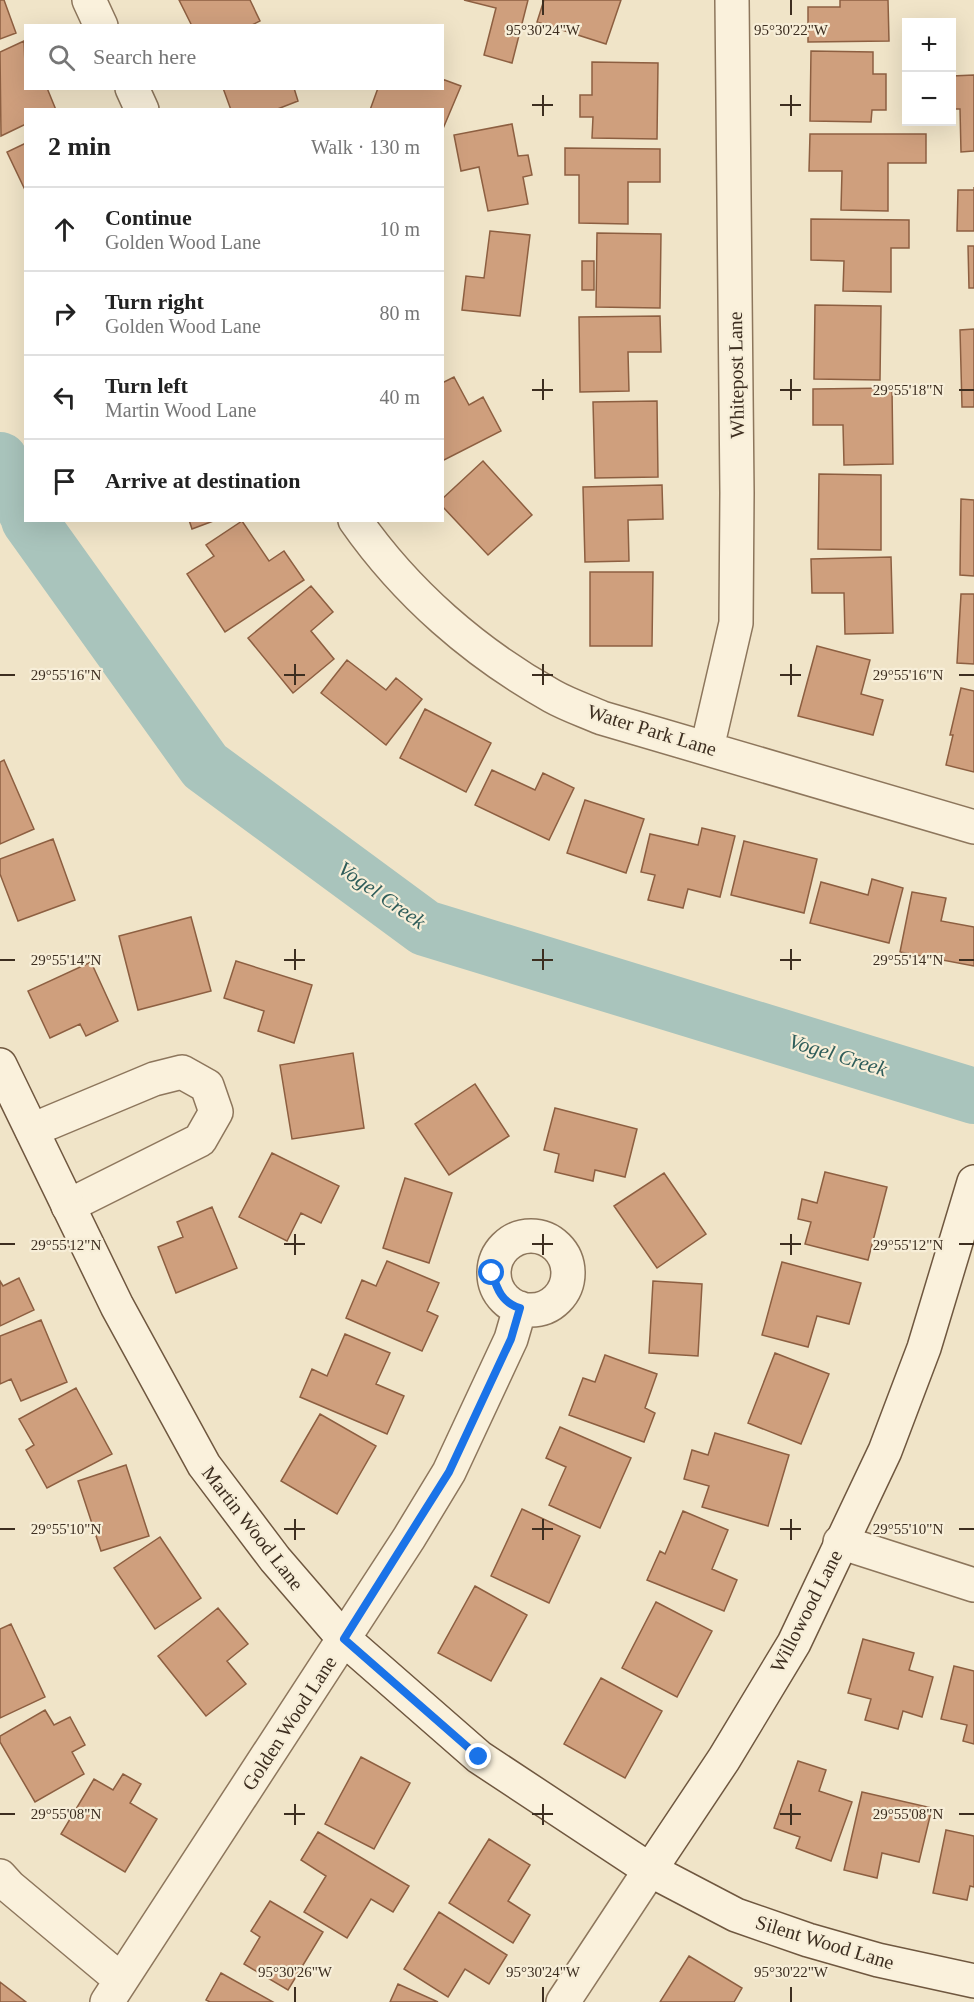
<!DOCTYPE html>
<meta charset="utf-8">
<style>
:root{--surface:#fff;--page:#f6f6f6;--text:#222;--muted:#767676;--line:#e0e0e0}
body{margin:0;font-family:Georgia,serif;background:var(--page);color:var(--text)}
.controls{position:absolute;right:18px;top:18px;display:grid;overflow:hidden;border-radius:0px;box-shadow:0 6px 24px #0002}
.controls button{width:54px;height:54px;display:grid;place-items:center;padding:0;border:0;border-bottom:2px solid var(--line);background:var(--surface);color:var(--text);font:30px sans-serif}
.stop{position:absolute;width:18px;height:18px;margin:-14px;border:4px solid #1a73e8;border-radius:50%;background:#fff}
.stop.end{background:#1a73e8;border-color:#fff;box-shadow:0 2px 6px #0008}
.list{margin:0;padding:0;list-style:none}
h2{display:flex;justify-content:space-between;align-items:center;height:78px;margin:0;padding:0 24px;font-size:26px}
h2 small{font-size:20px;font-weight:400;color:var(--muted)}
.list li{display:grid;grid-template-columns:39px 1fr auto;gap:18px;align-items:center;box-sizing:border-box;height:84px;padding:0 24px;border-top:2px solid var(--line)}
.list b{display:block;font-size:22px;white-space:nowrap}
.list p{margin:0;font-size:20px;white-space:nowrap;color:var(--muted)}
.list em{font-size:20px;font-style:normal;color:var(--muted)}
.icon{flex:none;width:33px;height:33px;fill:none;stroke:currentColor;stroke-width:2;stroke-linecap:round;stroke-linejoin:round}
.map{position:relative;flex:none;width:974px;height:2002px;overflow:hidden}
.search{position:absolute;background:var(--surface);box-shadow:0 6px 24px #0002;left:24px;top:24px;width:420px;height:66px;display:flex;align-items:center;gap:15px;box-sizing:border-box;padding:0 21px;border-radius:0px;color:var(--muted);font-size:22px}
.panel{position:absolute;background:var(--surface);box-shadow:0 6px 24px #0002;left:24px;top:108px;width:420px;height:414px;border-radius:0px}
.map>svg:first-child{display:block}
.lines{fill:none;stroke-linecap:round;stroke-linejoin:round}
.river{stroke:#a9c4bc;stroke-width:56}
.building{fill:#cf9f7d;stroke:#8d5f41;stroke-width:1.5}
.street-casing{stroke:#8d765c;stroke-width:36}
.secondary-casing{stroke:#6f573f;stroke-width:36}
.street{stroke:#faf1dc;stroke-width:33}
.secondary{stroke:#faf1dc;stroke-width:33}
.route{stroke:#1a73e8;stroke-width:8}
.ticks{fill:none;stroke:#3d2e20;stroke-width:2}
.labels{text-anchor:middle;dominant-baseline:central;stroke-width:4.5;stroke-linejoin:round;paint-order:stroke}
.street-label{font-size:20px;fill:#3d2e20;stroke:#f7eed8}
.water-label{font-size:21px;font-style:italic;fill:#2f5d5a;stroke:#f7eed8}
.ticks-label{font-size:15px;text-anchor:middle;fill:#3d2e20;stroke:#f7eed8;stroke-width:4.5;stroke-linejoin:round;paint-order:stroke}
</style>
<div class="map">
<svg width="974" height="2002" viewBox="0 0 974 2002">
<rect width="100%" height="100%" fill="#f0e4c8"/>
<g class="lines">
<path class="river" d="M0 460 26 512
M29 520 205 766 425 928 974 1096"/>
</g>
<path class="building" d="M0 0H4L16 33 0 39Z
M179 0H250L260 21 250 26H192Z
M464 0H528L512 63 484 55 496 8Z
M544 0H621L606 44 537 22Z
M840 0H888L889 41 808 42V7H840Z
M24 41 26 88H47L56 110H26V124L1 136 0 52Z
M811 51 873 52V74H886V110H872L871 122 810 121Z
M592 62 658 63 657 139 592 138 593 117H580V95H592Z
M974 75V151L961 152 960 109H952V76Z
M442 79 461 86 442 131V110H370L378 88H442Z
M223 88H294L298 101 275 110H231Z
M512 124 518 156 528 155 532 175 523 177 528 204 488 211 479 167 461 171 454 135Z
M810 134H926V163H888V211L841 210 842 171H809Z
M26 143V192L7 152Z
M565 148 660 149V182H628V224L579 223V175H565Z
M974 187V231H957L958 190H974Z
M811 219 909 220V248H891V292L843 291 844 261 811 260Z
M490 231 530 235 520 316 462 310 466 276 484 278Z
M597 233 661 234 660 308 596 307Z
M968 246H974V288H969Z
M582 261H594V290H582Z
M815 305 881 306 880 380 814 379Z
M660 316 661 352H628L629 391 580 392 579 317Z
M974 329V407H962L960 330Z
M454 377 469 405 483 397 501 431 442 461V383Z
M892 388 893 464 844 465 843 425H813V389Z
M657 401 658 477 595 478 593 402Z
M483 461 532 515 488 555 442 506V499Z
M819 474 881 475V550L818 549Z
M662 485 663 519 628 520 629 561 585 562 583 487Z
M961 499 974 500V576L960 575Z
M189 520H216L192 529Z
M242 521 269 561 284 551 304 580 225 632 187 574 214 556 206 545Z
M891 557 893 633 845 634 844 593H812L811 559Z
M590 572H653L652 646H590Z
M311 586 333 612 311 631 334 659 293 693 248 638Z
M961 594H974V664L957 663Z
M817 646 870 660 861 694 883 700 873 735 798 716Z
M347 660 386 690 396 678 422 699 386 745 321 693Z
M961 688 974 691V772L946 765 953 735H950Z
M425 709 491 743 466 792 400 758Z
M4 760 34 829 0 844V762Z
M492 770 535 790 543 773 574 788 549 840 475 805Z
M585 800 644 819 626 873 567 853Z
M702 828 735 836 720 897 688 889 683 908 648 900 655 875 641 872 650 834 698 845Z
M53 839 75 900 18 921 0 874V859Z
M744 841 817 859 804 913 731 895Z
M872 879 903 888 889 943 810 923 821 882 868 895Z
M912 892 946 898 941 921 974 927V966L900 952Z
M191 917 211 991 138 1010 119 936Z
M236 961 312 985 294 1043 258 1031 264 1011 224 998Z
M91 962 118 1021 86 1036 80 1024 50 1038 28 991Z
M353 1053 364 1128 292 1139 280 1065Z
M475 1084 509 1136 449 1175 415 1124Z
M555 1108 637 1129 625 1177 595 1170 593 1181 555 1172 559 1154 544 1150Z
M272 1153 339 1186 321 1223 301 1213 287 1241 239 1217Z
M825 1172 887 1187 868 1260 805 1244 811 1222 798 1219 802 1199 817 1203Z
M664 1173 706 1234 657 1268 614 1206Z
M405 1178 452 1193 429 1263 383 1248Z
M212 1207 237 1268 176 1293 158 1247 183 1237 177 1222Z
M387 1261 439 1283 427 1311 438 1316 422 1351 346 1318 362 1280 376 1286Z
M782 1262 861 1283 849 1324 817 1316 808 1347 762 1335Z
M19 1278 34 1310 0 1326V1281L3 1286Z
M653 1281 702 1284 698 1356 649 1353Z
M41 1320 67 1382 21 1401 11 1379 0 1384V1336Z
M345 1334 390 1353 376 1384 404 1396 387 1434 300 1397 312 1369 327 1376Z
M775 1353 829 1374 801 1444 748 1423Z
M605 1355 657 1374 645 1408 655 1413 644 1442 569 1415 583 1378 595 1382Z
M76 1388 112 1454 47 1488 26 1450 34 1445 19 1419Z
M320 1414 376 1446 337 1514 281 1481Z
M560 1427 631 1458 600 1528 549 1505 566 1467 546 1458Z
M715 1433 789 1455 768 1526 702 1507 709 1486 684 1479 692 1450 708 1455Z
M126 1465 149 1536 101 1551 78 1481Z
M522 1509 580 1536 549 1603 491 1576Z
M683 1511 728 1530 712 1569 737 1580 724 1611 647 1580 660 1551 665 1554Z
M160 1537 201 1598 155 1629 114 1568Z
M475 1586 527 1615 491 1681 438 1653Z
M656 1602 712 1631 677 1697 622 1668Z
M218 1608 248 1644 227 1661 246 1684 206 1716 158 1656Z
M11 1624 45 1697 0 1718V1629Z
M863 1639 914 1653 909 1670 933 1677 922 1717 903 1711 898 1729 865 1720 871 1699 848 1693Z
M954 1666 974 1671V1744L963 1741 967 1725 941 1719Z
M601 1678 662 1711 625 1778 564 1744Z
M45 1710 54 1725 70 1717 85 1745 72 1752 84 1774 35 1802 0 1742V1736Z
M361 1757 410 1783 374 1849 325 1824Z
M798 1761 826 1770 819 1791 852 1802 831 1861 796 1848 800 1837 774 1828Z
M123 1774 141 1784 130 1803 157 1819 125 1872 61 1834 94 1779 113 1790Z
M862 1792 932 1808 919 1862 882 1853 877 1878 844 1870Z
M946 1830 974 1836V1887L970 1886 967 1900 933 1893Z
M318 1832 409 1886 393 1912 371 1899 347 1938 304 1912 326 1876 301 1860Z
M489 1839 530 1865 508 1901 530 1915 513 1943 449 1903Z
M270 1901 323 1932 288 1990 244 1964 260 1937 251 1931Z
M439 1912 507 1955 489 1984 465 1969 448 1997 404 1969Z
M689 1956 742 1988 734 2002H660Z
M221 1973 273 2002H210L206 2000Z
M0 1982 26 2002H0Z
M398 1984 438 2002H390Z"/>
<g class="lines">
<g class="street-casing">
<path id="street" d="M89 0 101 26
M132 88 142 110
M355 520C406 593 475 653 552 696 568 705 586 711 602 718L974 827
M707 748 736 623 737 493 732 0
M32 1130 154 1079 182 1072 207 1086 216 1112 200 1140 68 1206
M494 1273a37 37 0 1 1 74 0a37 37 0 1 1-74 0Z
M840 1542 974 1585
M0 1876 10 1887 121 1980
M107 2002 409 1538 449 1472 511 1339 520 1308
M563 2002 650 1870"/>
</g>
<g class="secondary-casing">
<path id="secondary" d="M0 1065 117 1306 204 1465 275 1559 344 1639 479 1757 650 1870 736 1915 808 1940 878 1960 974 1981
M650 1870 724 1759 794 1643 885 1451 924 1348 974 1182"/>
</g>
<use href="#street" class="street"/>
<use href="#secondary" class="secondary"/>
</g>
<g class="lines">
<path class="route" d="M479 1757 344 1639 449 1472 511 1339 520 1308C502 1303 497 1289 492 1273"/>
</g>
<path class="ticks" d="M543 0V15M791 0V15M543 95V116M791 95V116M532 105H553M780 105H801M543 379V400M791 379V400M532 390H553M780 390H801M959 390H974M295 664V685M543 664V685M791 664V685M0 675H15M284 675H305M532 675H553M780 675H801M959 675H974M295 949V970M543 949V970M791 949V970M0 960H15M284 960H305M532 960H553M780 960H801M959 960H974M295 1234V1255M543 1234V1255M791 1234V1255M0 1244H15M284 1244H305M532 1244H553M780 1244H801M959 1244H974M295 1519V1540M543 1519V1540M791 1519V1540M0 1529H15M284 1529H305M532 1529H553M780 1529H801M959 1529H974M295 1804V1825M543 1804V1825M791 1804V1825M0 1814H15M284 1814H305M532 1814H553M780 1814H801M959 1814H974M295 1987V2002M543 1987V2002M791 1987V2002"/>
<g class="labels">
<g class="street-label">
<text transform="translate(736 375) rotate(-91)">Whitepost Lane</text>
<text transform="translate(652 730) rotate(17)">Water Park Lane</text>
<text transform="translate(253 1528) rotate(52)">Martin Wood Lane</text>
<text transform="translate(806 1611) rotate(-63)">Willowood Lane</text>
<text transform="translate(289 1723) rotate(-57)">Golden Wood Lane</text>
<text transform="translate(825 1942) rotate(17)">Silent Wood Lane</text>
</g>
<g class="water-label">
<text transform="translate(382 895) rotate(35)">Vogel Creek</text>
<text transform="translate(838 1055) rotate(17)">Vogel Creek</text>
</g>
</g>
<g class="ticks-label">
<text x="543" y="35">95°30'24"W</text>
<text x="791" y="35">95°30'22"W</text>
<text x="908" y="395">29°55'18"N</text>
<text x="66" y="680">29°55'16"N</text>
<text x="908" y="680">29°55'16"N</text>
<text x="66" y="965">29°55'14"N</text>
<text x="908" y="965">29°55'14"N</text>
<text x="66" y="1250">29°55'12"N</text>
<text x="908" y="1250">29°55'12"N</text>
<text x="66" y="1534">29°55'10"N</text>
<text x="908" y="1534">29°55'10"N</text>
<text x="66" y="1819">29°55'08"N</text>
<text x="908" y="1819">29°55'08"N</text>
<text x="295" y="1977">95°30'26"W</text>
<text x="543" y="1977">95°30'24"W</text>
<text x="791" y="1977">95°30'22"W</text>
</g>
</svg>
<div class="controls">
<button>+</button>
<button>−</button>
</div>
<div class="stop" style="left:492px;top:1273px"></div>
<div class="stop end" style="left:479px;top:1757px"></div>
<div class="search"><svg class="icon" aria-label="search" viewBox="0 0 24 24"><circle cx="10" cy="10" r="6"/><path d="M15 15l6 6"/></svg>Search here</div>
<section class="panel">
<h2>2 min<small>Walk · 130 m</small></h2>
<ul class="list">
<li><svg class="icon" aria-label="ahead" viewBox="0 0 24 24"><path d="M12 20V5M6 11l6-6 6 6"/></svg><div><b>Continue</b><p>Golden Wood Lane</p></div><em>10 m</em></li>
<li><svg class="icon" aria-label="right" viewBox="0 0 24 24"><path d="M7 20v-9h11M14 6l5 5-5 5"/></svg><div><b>Turn right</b><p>Golden Wood Lane</p></div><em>80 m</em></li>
<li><svg class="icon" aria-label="left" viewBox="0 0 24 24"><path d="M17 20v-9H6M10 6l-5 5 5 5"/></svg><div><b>Turn left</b><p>Martin Wood Lane</p></div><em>40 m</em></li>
<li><svg class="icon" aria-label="arrive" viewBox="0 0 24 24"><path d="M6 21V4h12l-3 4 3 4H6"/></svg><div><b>Arrive at destination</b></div></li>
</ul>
</section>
</div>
